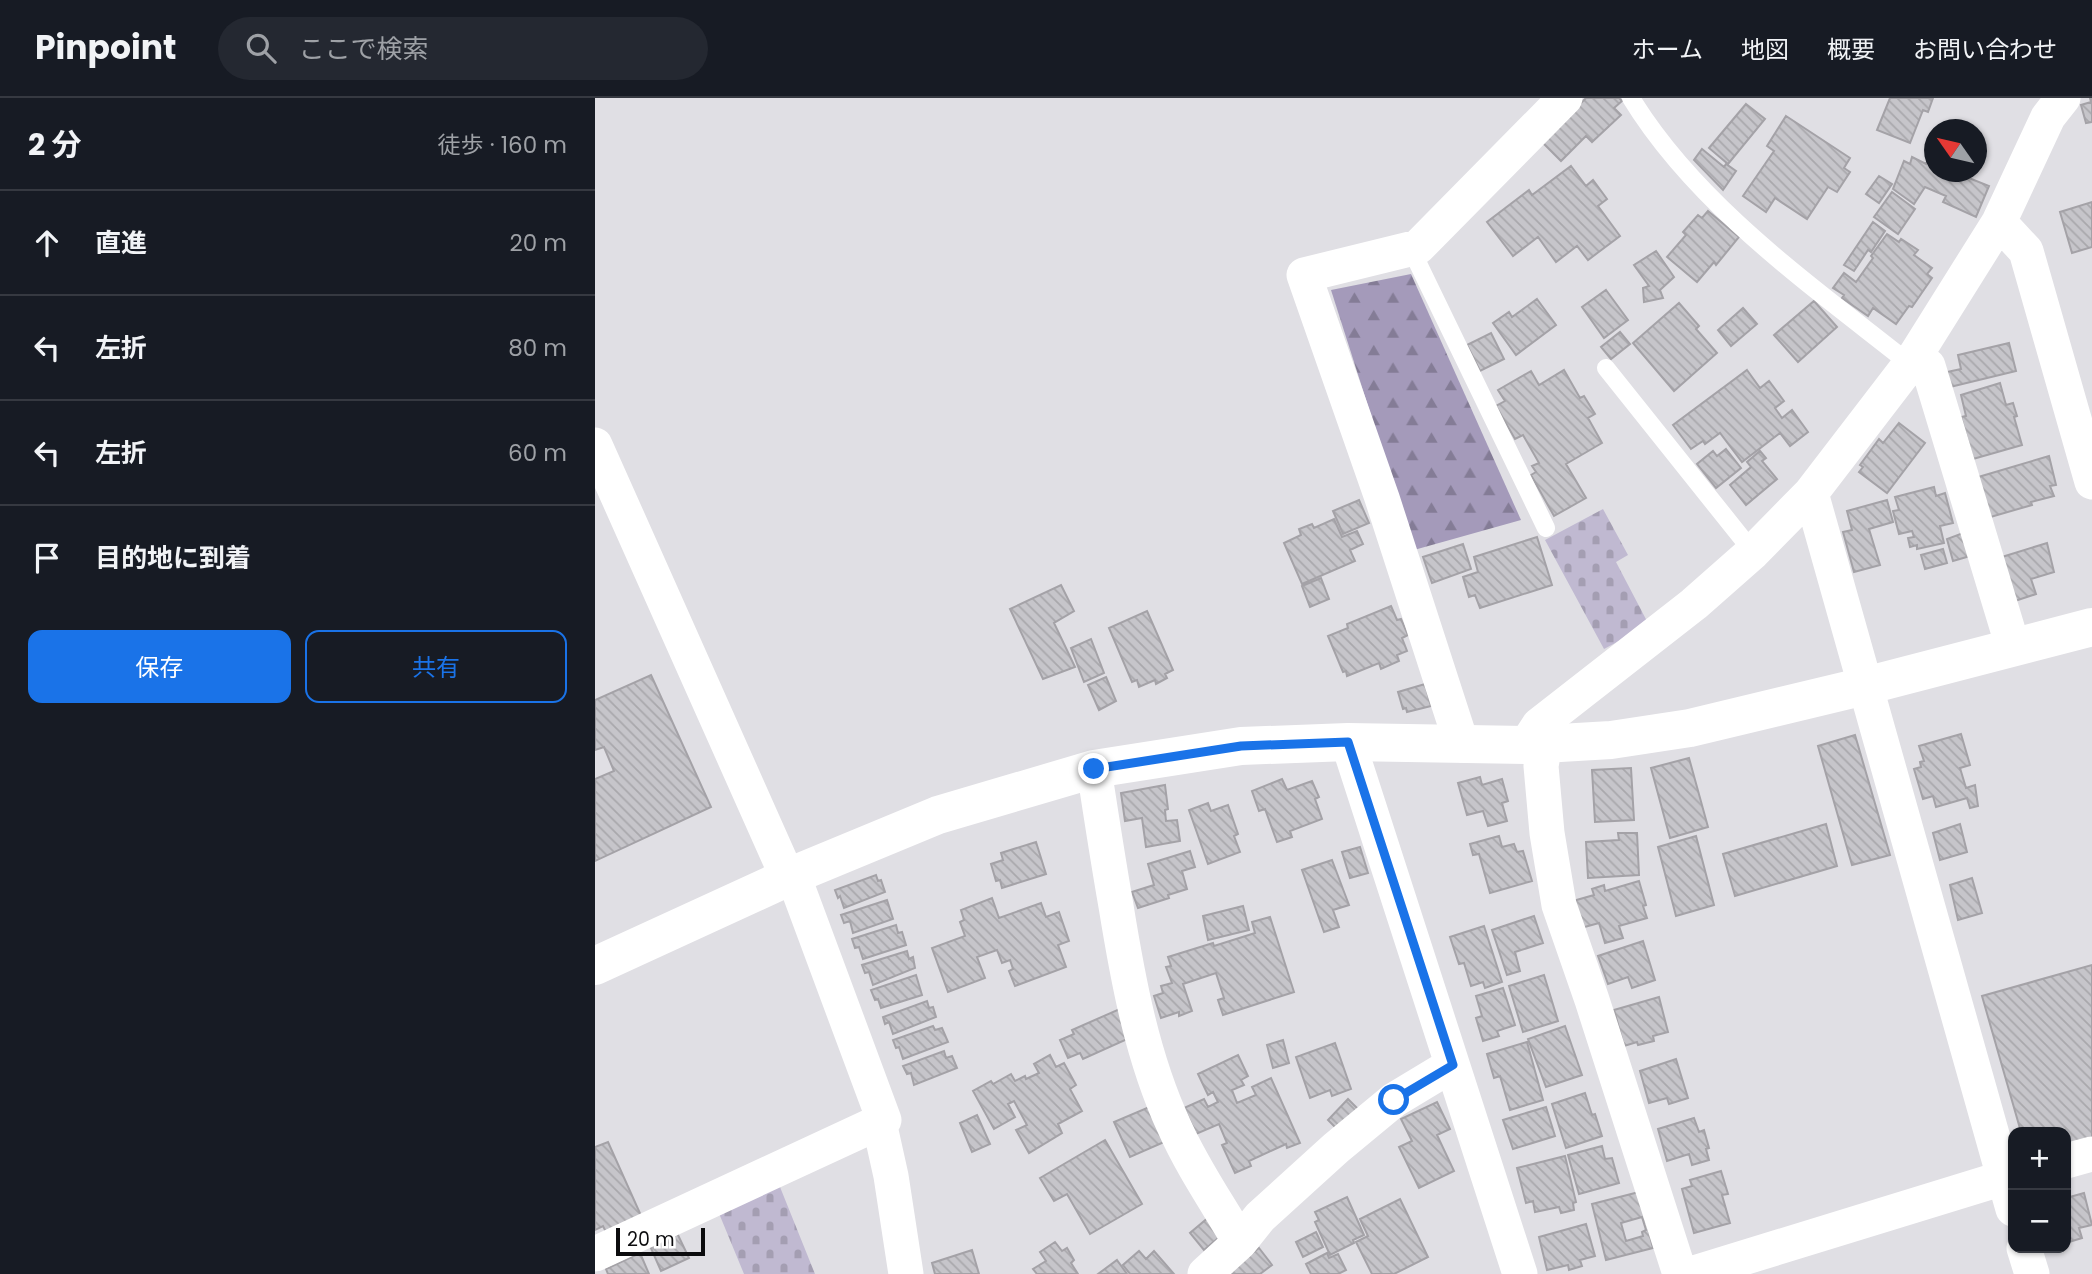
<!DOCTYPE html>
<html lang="ja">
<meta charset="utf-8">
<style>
:root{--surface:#171b24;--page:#242831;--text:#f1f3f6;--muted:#9ea1a6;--line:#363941;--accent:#1a73e8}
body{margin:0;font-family:Poppins,"Noto Sans JP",sans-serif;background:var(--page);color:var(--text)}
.controls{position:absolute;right:21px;bottom:21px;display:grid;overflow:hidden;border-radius:14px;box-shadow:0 2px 5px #0004}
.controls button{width:63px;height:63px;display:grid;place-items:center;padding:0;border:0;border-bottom:2px solid var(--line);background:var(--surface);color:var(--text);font:35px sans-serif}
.compass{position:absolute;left:1329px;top:21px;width:63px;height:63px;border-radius:50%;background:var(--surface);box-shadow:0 2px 5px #0004;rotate:304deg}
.scale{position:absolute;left:21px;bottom:18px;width:89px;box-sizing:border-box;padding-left:7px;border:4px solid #0c0c0e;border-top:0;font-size:19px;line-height:24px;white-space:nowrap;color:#0c0c0e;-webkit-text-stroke:5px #fff;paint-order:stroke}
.stop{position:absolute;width:21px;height:21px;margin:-16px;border:5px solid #1a73e8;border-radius:50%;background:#fff}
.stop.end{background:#1a73e8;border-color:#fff;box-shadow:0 2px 7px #0008}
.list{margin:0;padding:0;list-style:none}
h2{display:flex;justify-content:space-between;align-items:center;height:91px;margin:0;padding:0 28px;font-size:30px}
h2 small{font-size:23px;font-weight:400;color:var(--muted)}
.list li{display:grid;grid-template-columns:46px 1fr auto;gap:21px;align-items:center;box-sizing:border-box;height:105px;padding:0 28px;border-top:2px solid var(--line)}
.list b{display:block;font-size:26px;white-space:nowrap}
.list em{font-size:23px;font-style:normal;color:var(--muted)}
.actions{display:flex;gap:14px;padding:21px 28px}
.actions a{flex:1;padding:16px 0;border:2px solid var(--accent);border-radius:14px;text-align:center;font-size:24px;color:var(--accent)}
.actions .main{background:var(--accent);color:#fff}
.icon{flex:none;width:38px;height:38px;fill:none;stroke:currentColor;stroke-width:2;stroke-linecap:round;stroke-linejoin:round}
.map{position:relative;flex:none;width:1497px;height:1176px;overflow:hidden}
header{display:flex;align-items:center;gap:42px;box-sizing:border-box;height:98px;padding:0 35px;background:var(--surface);border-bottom:2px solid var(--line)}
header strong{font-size:33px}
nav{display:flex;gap:38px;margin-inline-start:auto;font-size:24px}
.search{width:490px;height:63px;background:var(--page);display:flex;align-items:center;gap:18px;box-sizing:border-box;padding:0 24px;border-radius:38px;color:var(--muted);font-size:26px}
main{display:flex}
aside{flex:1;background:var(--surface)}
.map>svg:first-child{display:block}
.forest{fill:url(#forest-firs)}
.cemetery{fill:url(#cemetery-stones)}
.building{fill:url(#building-back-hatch);stroke:#a4a2a7;stroke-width:2;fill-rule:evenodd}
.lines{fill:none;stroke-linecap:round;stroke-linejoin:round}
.service{stroke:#fff;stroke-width:18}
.minor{stroke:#fff;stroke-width:35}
.tertiary{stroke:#fff;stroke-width:38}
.route{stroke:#1a73e8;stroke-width:9}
</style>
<header>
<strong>Pinpoint</strong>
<div class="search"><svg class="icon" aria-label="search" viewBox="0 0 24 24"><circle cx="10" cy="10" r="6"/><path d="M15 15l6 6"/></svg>ここで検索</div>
<nav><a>ホーム</a><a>地図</a><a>概要</a><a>お問い合わせ</a></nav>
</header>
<main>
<aside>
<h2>2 分<small>徒歩 · 160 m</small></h2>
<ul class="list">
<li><svg class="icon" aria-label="ahead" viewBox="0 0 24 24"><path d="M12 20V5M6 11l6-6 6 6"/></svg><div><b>直進</b></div><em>20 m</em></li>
<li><svg class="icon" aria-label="left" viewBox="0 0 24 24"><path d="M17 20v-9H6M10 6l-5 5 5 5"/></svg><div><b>左折</b></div><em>80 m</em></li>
<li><svg class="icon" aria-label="left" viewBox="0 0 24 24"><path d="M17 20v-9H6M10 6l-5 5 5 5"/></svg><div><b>左折</b></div><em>60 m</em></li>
<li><svg class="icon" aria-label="arrive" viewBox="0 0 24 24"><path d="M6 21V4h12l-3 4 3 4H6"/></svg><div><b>目的地に到着</b></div></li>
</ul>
<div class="actions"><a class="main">保存</a><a>共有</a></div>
</aside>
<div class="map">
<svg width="1497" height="1176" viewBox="0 0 1497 1176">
<defs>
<pattern id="forest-firs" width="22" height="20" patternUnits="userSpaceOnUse" patternTransform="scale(1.75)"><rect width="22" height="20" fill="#a49aba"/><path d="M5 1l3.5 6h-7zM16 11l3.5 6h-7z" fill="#847c96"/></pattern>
<pattern id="cemetery-stones" width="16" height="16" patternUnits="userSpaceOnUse" patternTransform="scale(1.75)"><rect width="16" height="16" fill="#c0b9d1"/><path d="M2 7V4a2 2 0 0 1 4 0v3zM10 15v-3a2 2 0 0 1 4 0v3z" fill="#a49eb2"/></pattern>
<pattern id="building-back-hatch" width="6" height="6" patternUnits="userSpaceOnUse" patternTransform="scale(1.75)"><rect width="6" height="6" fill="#c6c5ca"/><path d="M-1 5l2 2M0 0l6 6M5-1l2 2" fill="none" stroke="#a9a8ac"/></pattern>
</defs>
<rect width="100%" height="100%" fill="#e0dfe4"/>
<path class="forest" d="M816 176 926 422 819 452 736 192Z"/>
<path class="cemetery" d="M1008 411 1033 457 1021 464 1054 527 1009 551 950 442Z
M183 1084 220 1176H149L123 1113Z"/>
<path class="building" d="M991 0H1024L1027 3 1019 10 1026 17 997 44 991 38 966 63 947 44Z
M1295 0H1338L1333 14 1328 12 1315 45 1282 32Z
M1495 0H1497V24L1491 25 1486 7 1496 4Z
M1151 6 1170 21 1133 66 1114 50Z
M1191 18 1255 60 1249 70 1255 74 1242 94 1233 89 1212 121 1180 100 1171 114 1148 98 1179 53 1172 48Z
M1107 51 1129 69 1131 66 1141 73 1128 92 1099 62Z
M1317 59 1331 66 1333 62 1339 65V74H1359L1394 88 1381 119 1348 104 1351 98 1330 89 1319 106 1298 91 1309 63 1315 66Z
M976 68 991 88 998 82 1012 101 1003 108 1025 138 993 162 982 148 961 164 943 139 918 158 892 124 934 92 937 97Z
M1284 78 1297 86 1284 105 1271 96Z
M1297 94 1320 111 1303 136 1279 119Z
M1497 104V149L1477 155 1465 114Z
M1113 113 1144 139 1121 167 1119 164 1102 184 1072 159 1091 137 1088 134 1103 117 1107 120Z
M1278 124 1290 133 1276 154 1273 152 1259 173 1249 167Z
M1292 136 1304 144 1306 141 1323 152 1319 157 1337 170 1332 176 1337 180 1317 209 1314 208 1301 226 1278 210 1273 218 1247 200 1249 197 1238 190 1249 175 1261 184 1278 160 1276 158Z
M1061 153 1079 179 1065 192 1068 200 1049 204 1048 190 1054 188 1039 167Z
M1011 192 1033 222 1009 240 987 209Z
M942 201 961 227 921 257 898 225 914 214 917 219Z
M1219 203 1242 229 1203 264 1179 237Z
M1084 205 1104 228 1101 231 1122 255 1079 293 1038 245Z
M1148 210 1162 226 1136 248 1123 232Z
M1025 234 1035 246 1016 261 1006 249Z
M896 235 909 261 885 273 872 247Z
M1414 245 1421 273 1355 289 1352 274 1366 271 1363 257Z
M969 272 985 300 989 298 1000 316 993 320 1007 345 971 366 991 400 959 418 936 377 941 374 937 368 944 365 928 337 920 341 901 308 910 303 903 292 936 273 944 287Z
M1152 272 1165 290 1174 283 1189 303 1180 310 1187 320 1197 312 1213 334 1195 348 1185 335 1147 364 1125 335 1110 346 1108 343 1096 351 1078 327Z
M1405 285 1411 307 1418 305 1422 318 1419 319 1427 347 1378 361 1366 319 1371 318 1366 297Z
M1304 325 1330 345 1292 395 1264 374 1268 369 1265 367 1284 341 1288 345Z
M1131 351 1146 370 1121 390 1102 366 1118 353 1122 358Z
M1165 353 1171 360 1167 363 1182 381 1151 407 1135 387 1156 369 1152 364Z
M1454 358 1461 387 1455 388 1459 398 1436 404 1437 407 1392 420 1380 380Z
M1339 389 1341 398 1350 395 1358 425 1345 428 1349 445 1322 451V447L1315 449 1313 440 1319 439 1317 433 1304 436 1298 413 1304 412 1300 399Z
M764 402 774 425 748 436 738 413Z
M1292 402 1298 424 1274 431 1285 467 1259 474 1248 434 1257 432 1252 413Z
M739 421 747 439 762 433 768 446 755 452 760 463 707 486 689 445 706 437 704 431 717 426 719 430Z
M1368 435 1375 458 1358 463 1352 441Z
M942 439 957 487 885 510 880 497 874 499 868 479 883 474 879 459Z
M1452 445 1459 474 1436 481 1441 496 1420 503 1407 459Z
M868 446 876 471 837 485 828 459Z
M1348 451 1352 465 1330 471 1326 457Z
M726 480 734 501 715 509 707 488Z
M466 487 479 513 459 525 480 569 448 581 415 511Z
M796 508 802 522 806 521 813 537 807 540 812 553 802 557 804 563 786 571 784 565 752 578 751 573 748 574 733 538 753 530 752 526Z
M552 513 578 572 570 576 572 580 561 586 560 582 544 589 542 582 537 584 514 530Z
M496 541 509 575 489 584 476 550Z
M56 577 116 709 0 763V681L19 673 9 649 0 652V602Z
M511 579 521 603 504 612 493 587Z
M830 586 836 608 812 614 811 610 808 611 803 594Z
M1366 636 1375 667 1365 670 1371 690 1380 687 1383 708 1375 710 1372 700 1341 709 1338 698 1328 701 1319 671 1326 669 1325 664 1329 663 1324 648Z
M1260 637 1295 757 1257 767 1223 648Z
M1094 660 1113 729 1075 740 1056 670Z
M1036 670 1039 722 1000 724 997 672Z
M885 679 887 687 907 681 913 703 907 705 912 723 893 728 888 713 872 717 863 685Z
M687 681 692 692 717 683 724 699 720 701 727 721 695 733 697 739 682 744 670 711 664 713 657 693Z
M570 687 573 711 570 712 571 723 582 722 585 743 551 749 547 720 530 723 526 695Z
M613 705 616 713 633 707 643 736 639 738 645 754 613 766 594 712Z
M1231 726 1242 768 1140 798 1128 756Z
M1365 726 1372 754 1345 762 1338 735Z
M1023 735H1042L1044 777 993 780 991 744 1024 742Z
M904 738 907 749 919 746 922 754 928 753 937 783 895 795 884 756 878 757 875 746Z
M1101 738 1119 807 1081 818 1063 749Z
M441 744 451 776 407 790 405 782 401 783 396 766 408 762 406 755Z
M765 749 773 775 755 780 747 754Z
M595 753 600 769 587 773 592 791 573 797 574 800 543 810 537 794 559 787 553 766Z
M737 762 754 807 738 812 744 829 729 834 707 772Z
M281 777 283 783 286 782 290 794 249 810 245 798 243 800 240 792Z
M1377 780 1387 815 1363 822 1355 787Z
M1044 783 1051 807 1048 808 1052 820 1024 828 1028 840 1010 845 1004 825 986 830 978 803 999 797 997 791 1009 787 1010 793Z
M397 800 404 820 446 805 451 819 464 814 474 843 463 847 471 869 420 888 414 873 418 871 415 862 407 865 402 852 382 859 390 880 353 894 337 850 370 838 365 824 369 822 366 812Z
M292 802 298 821 258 835 255 823 249 825 246 817Z
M648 808 654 832 613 842 608 818Z
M939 818 948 845 920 854 925 873 912 877 897 832Z
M675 819 699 894 628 917 623 902 629 900 621 875 588 886 597 913 584 918V914L566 920 559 898 568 895 566 888 577 885 571 869 576 868 573 859 618 845 619 848 660 835 657 824Z
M301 827 303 835 307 834 311 847 268 861 264 849 260 850 257 841Z
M889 828 907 884 890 890 888 884 876 888 869 865 864 866 855 839Z
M1048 843 1060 882 1037 890 1033 879 1013 886 1003 858Z
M312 853 314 861 318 859 320 870 278 887 274 874 270 875 267 867Z
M1497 867V1043L1471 1050V1034H1426L1387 898Z
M321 877 327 897 286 910 283 901 280 902 276 892Z
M949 877 963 923 928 934 914 888Z
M908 890 920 927 902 933 904 938 888 943 881 920 887 918 881 898Z
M1064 899 1073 934 1058 938 1059 943 1043 947 1042 944 1029 948 1019 912Z
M332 903 334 910 338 909 341 919 298 936 294 924 290 926 288 919Z
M527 910 539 938 488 961 485 955 473 960 465 942 479 936 477 932Z
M338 928 340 932 347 930 353 944 308 961 304 949 301 950 298 942Z
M970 928 987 977 951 989 933 941Z
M688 942 694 965 678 970 672 947Z
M932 944 948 1002 915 1012 905 978 899 980 892 956Z
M740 945 756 991 737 998 735 992 715 1000 701 959Z
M349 953 351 960 357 958 362 970 319 987 316 975 312 976 308 968Z
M455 957 461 969 469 965 481 987 475 991 487 1013 463 1026 467 1035 434 1055 421 1032 432 1027 419 1003 413 1006 420 1019 399 1031 378 993 396 983 398 986 416 976 420 983 430 978 431 981 444 975 439 966Z
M643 957 653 978 646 982 649 987 637 992 642 1005 661 997 657 989 676 980 705 1045 692 1050 691 1046 654 1063 656 1068 640 1075 627 1047 632 1045 624 1026 601 1036 589 1010 609 1001 613 1009 623 1004 618 994 613 997 603 976Z
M1081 961 1093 1000 1074 1006 1072 1000 1054 1005 1045 973Z
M990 995 997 1017 1000 1016 1007 1038 971 1050 957 1006Z
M753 1001 765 1013 745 1034 733 1022Z
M842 1004 855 1031 842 1037 859 1073 824 1090 804 1049 817 1043 806 1021Z
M559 1007 576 1041 535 1059 519 1024Z
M951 1009 960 1038 918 1051 908 1022Z
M382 1017 395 1046 377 1054 365 1025Z
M1099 1020 1104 1034 1109 1032 1114 1050 1111 1051 1114 1062 1097 1067 1094 1056 1072 1063 1063 1031Z
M510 1042 547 1106 495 1136 472 1096 459 1103 445 1080Z
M13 1044 48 1122 13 1138 8 1128 0 1132V1049Z
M1007 1048 1010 1061 1017 1060 1024 1085 984 1096 973 1057Z
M970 1058 981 1104 978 1105 979 1112 966 1115 964 1109 940 1114 938 1103 931 1105 922 1070Z
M1126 1073 1133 1096 1127 1097 1135 1125 1099 1135 1087 1091 1097 1088 1095 1082Z
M1044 1094 1058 1150 1011 1162 997 1106ZM1047 1119 1051 1132 1047 1134 1048 1138 1031 1143 1026 1125Z
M1489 1095 1497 1127 1484 1130 1487 1140 1471 1145V1100Z
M752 1099 769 1137 758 1142 759 1145 735 1157 720 1124 724 1122 720 1114Z
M805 1101 833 1159 799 1176H777L761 1144 773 1138 765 1121Z
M614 1119 628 1136 609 1152 595 1135Z
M991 1126 1000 1158 985 1162 987 1168 974 1172 973 1167 952 1172 944 1139Z
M721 1134 728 1149 708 1159 701 1144Z
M82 1135 94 1160 66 1173 55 1148Z
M460 1144 467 1153 472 1150 479 1162 476 1165 483 1176H442L438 1171 451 1163 445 1154Z
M664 1150 677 1167 665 1176H630Z
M377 1152 384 1176H340L337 1165Z
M544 1153 551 1161 559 1153 579 1176H535L528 1167Z
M45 1155 54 1176H13L11 1171Z
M732 1155 734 1160 743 1156 751 1172 743 1176H716L711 1166Z
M522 1162 532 1176H503Z"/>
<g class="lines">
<path class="service" d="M1036 0C1102 108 1217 188 1315 266
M816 151 951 430
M1011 270 1158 454"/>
<path class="minor" d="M1404 124 1431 153 1497 384
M1319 259 1333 268 1418 549
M0 347 193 780
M1216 395 1418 1111
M753 644 925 1176
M950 646 946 668 952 735 964 807 997 902 1085 1176
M867 647 787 400 709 177 823 149 970 0
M931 647 944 627 1099 506 1158 454 1216 395 1315 266 1404 124 1453 19 1468 0
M499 671C506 717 513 762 521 808 533 882 547 959 579 1028 597 1069 623 1106 645 1144
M284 1024 296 1078 311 1176
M1471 1063 1497 1056
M1429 1150 1437 1176
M0 1156 289 1022 198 777
M610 1176 645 1144 665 1119 741 1050 799 1002 857 967
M1096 1176 1418 1077"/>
<path class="tertiary" d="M0 868 198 777 343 717 499 671 646 648 753 644 931 647 1016 642 1095 630 1270 588 1497 529"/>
</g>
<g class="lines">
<path class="route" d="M499 671 646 648 753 644 858 967 799 1002"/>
</g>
</svg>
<div class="controls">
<button>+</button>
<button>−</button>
</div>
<svg class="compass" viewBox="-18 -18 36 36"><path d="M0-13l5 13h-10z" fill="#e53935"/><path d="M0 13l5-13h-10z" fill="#9ea1a6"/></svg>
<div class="scale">20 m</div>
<div class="stop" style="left:799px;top:1002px"></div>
<div class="stop end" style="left:499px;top:671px"></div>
</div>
</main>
